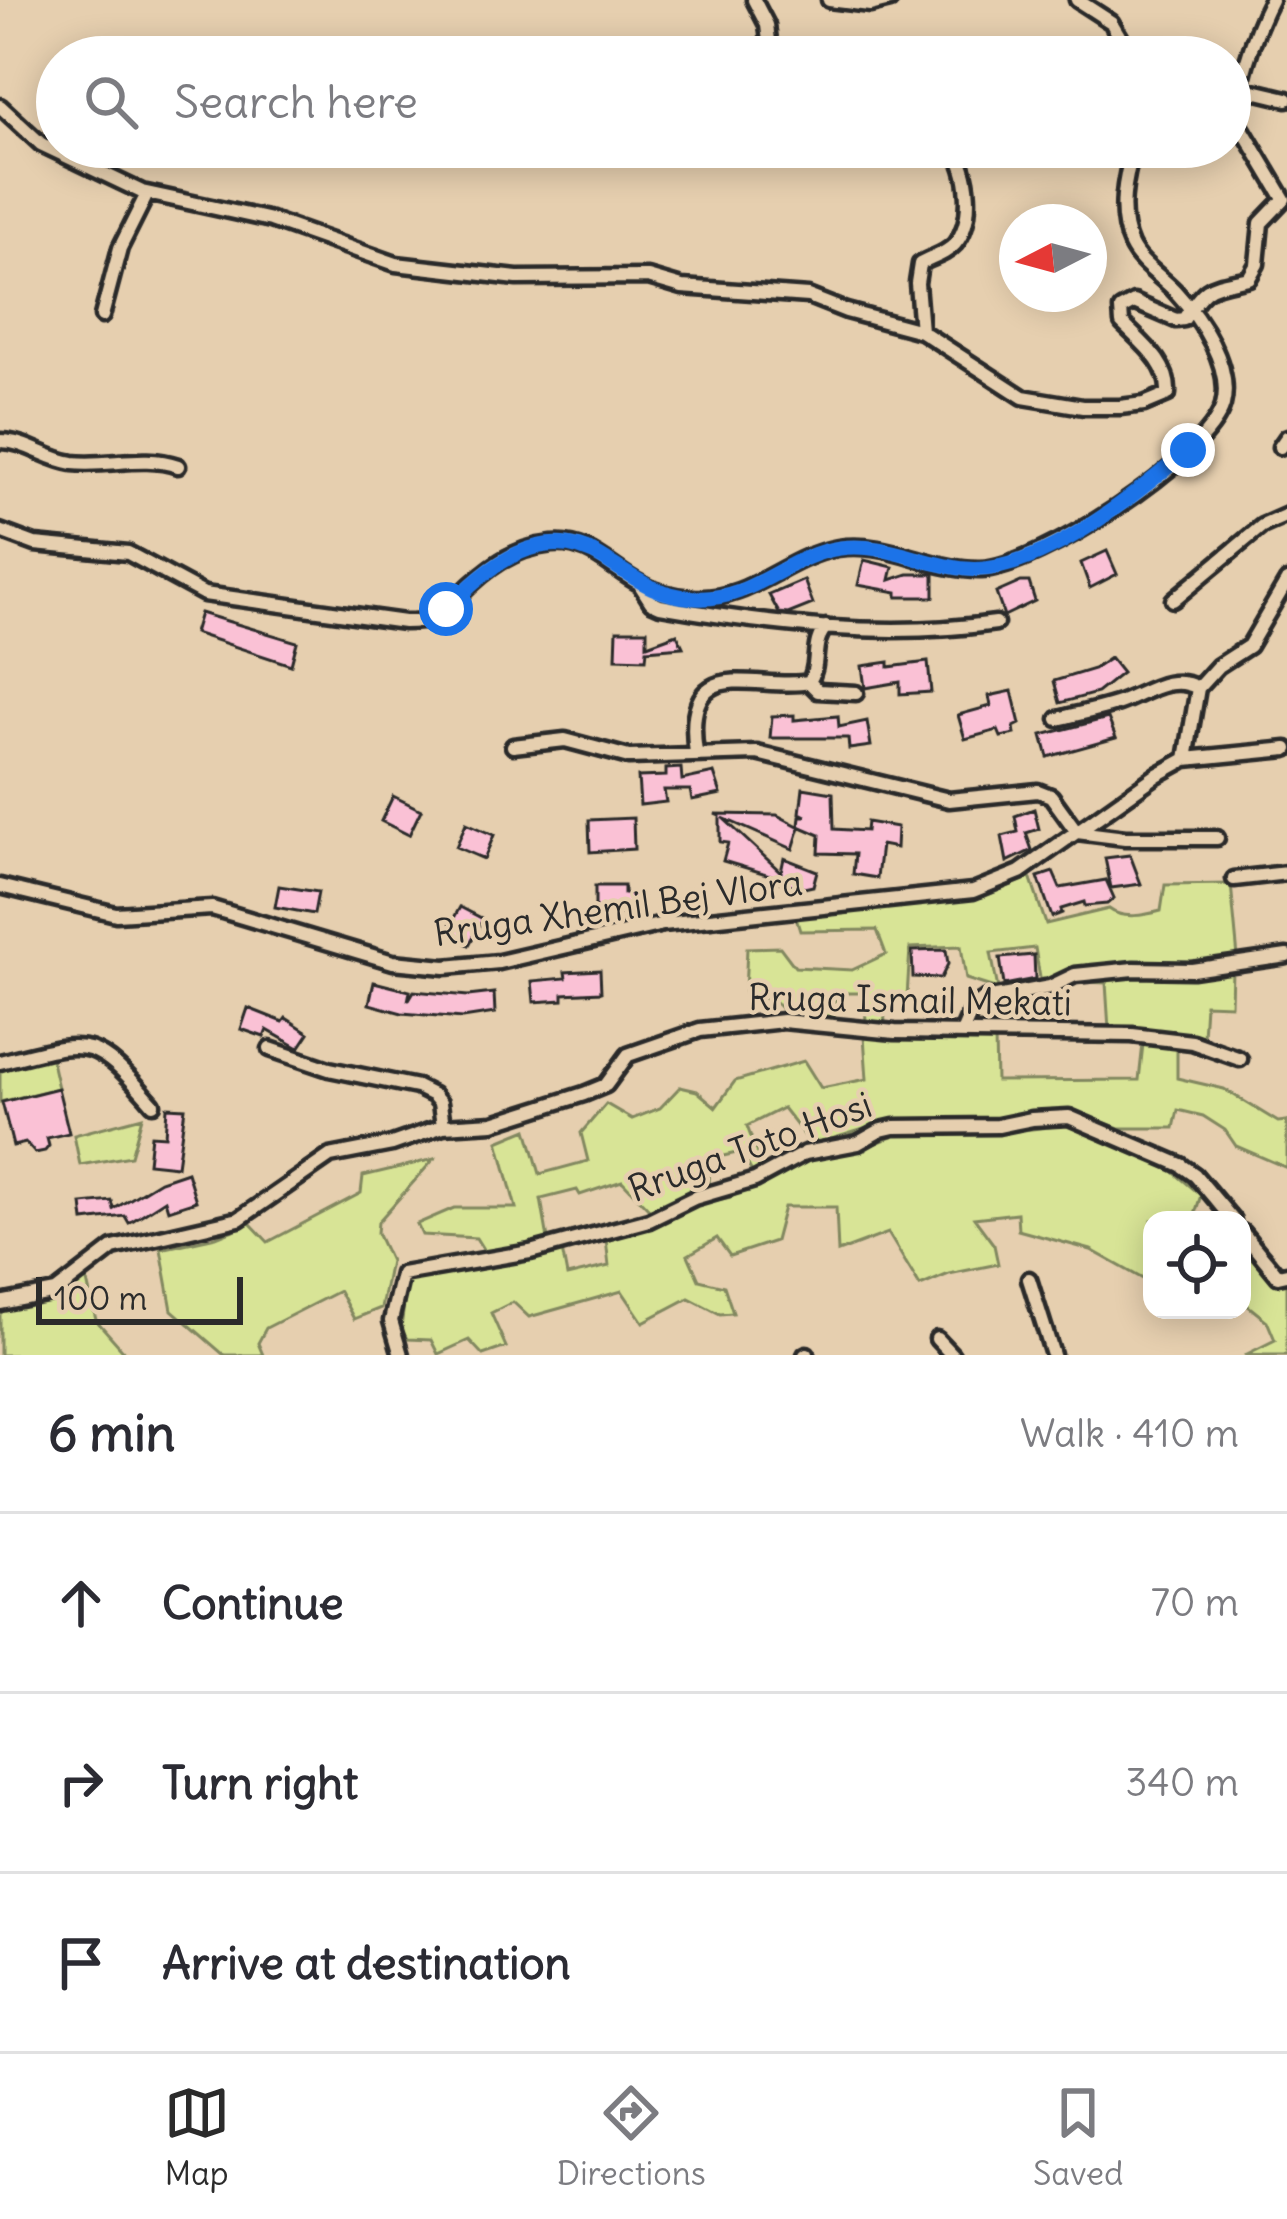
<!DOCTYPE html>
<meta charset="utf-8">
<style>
:root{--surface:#fff;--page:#f7f7f7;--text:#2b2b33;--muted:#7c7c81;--line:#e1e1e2;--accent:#2b2b2b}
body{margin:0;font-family:Delius,sans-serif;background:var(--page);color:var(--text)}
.controls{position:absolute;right:36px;bottom:36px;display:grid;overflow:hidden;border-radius:24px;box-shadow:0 6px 30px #0003}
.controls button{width:108px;height:108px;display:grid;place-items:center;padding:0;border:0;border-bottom:3px solid var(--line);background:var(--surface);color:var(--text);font:60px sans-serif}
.compass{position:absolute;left:999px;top:204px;width:108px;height:108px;border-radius:50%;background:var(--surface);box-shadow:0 6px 30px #0003;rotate:264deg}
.scale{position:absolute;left:36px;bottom:30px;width:207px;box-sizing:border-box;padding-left:12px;border:6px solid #2b2b2b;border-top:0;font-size:33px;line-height:42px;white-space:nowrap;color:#2b2b2b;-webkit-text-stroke:9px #e6cfaf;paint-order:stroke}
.stop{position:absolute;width:36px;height:36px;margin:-27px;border:9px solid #1a73e8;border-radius:50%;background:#fff}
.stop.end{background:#1a73e8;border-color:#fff;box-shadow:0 3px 12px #0008}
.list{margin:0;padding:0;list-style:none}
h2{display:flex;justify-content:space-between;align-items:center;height:156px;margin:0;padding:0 48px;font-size:51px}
h2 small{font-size:39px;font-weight:400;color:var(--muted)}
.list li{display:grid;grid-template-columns:78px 1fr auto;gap:36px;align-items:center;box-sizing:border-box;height:180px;padding:0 48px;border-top:3px solid var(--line)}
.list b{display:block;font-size:45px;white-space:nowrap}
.list em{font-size:39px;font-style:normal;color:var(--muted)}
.icon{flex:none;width:66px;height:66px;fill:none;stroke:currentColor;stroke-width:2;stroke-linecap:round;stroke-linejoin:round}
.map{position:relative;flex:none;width:1287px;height:1355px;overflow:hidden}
.search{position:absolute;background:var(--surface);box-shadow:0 6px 30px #0003;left:36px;right:36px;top:36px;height:132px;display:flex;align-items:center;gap:30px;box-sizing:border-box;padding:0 42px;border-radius:66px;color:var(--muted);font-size:45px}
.sheet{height:696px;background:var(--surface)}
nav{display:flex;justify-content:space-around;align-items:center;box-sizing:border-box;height:168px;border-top:3px solid var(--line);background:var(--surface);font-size:33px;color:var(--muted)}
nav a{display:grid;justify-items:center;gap:6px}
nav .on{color:var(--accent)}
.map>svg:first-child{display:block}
.green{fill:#d8e496;stroke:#828860;stroke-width:3}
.building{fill:#fac1d5;stroke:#2b2b2b;stroke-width:3}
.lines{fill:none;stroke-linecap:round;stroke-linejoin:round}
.street-casing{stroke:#2b2b2b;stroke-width:21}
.street{stroke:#e6cfaf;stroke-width:12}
.route{stroke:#1a73e8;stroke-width:15}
.labels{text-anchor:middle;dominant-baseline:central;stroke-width:9;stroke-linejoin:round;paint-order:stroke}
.street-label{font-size:36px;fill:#2b2b2b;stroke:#e6cfaf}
</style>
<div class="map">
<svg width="1287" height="1355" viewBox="0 0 1287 1355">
<rect width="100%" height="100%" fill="#e6cfaf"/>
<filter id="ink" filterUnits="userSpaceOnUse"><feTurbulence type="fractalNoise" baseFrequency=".00833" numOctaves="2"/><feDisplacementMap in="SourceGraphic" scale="24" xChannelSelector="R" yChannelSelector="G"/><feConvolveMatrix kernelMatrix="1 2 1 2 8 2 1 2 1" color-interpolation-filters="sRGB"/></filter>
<g filter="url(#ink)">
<path class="green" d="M1030 877 1046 924 1109 909C1123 920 1145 915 1161 911L1165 885 1231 884 1239 968 1232 969 1231 1005 1205 1004 1203 1037 1109 1029 1106 983 1086 982 1067 972 1041 984 1035 948 991 953 998 989 966 979 961 946 910 948 907 997 884 999 885 1026 866 1025 865 993H836L834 1023 787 1014 775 1002 745 992 747 948 780 947 795 967 852 970 886 954 877 930 800 931 796 918 983 897Z
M954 1035 995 1038 996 1081 1139 1080 1143 1044 1177 1046V1078L1224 1089 1278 1122 1287 1121V1168L1236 1146 1225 1130 1203 1116 1178 1110 1174 1128H1119L1079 1113 1056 1110 1000 1121 880 1124 812 1145 783 1108 747 1126 763 1170 753 1174 741 1152 710 1159 709 1186 651 1211 622 1181 580 1195 577 1190 541 1199 548 1239 486 1254 476 1238 422 1235 417 1224 454 1208H516L498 1141 527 1129 540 1174 588 1161 581 1133 606 1104 632 1119 660 1108 680 1087 697 1091 716 1107 735 1081 804 1061 821 1088 867 1079 864 1036Z
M50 1053 58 1088 0 1102V1066Z
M142 1117 131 1156 80 1165 74 1135Z
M1073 1124 1170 1169 1201 1195 1193 1220H1152V1284L1091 1250 1018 1230 1017 1213 974 1218 994 1245 998 1264 949 1274 920 1286 888 1233 838 1252 836 1207H784L775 1241 730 1256 717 1238 688 1255 699 1280 724 1286 733 1313 720 1314 689 1298 643 1322 622 1291 529 1317 513 1302 491 1313 506 1347 483 1355 469 1340 438 1354 431 1340 407 1339 401 1328 407 1280 562 1250 567 1276 609 1266 606 1239 660 1224 698 1204 731 1197 814 1156 851 1153 899 1134 998 1133Z
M434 1159 378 1222 377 1233 390 1261 381 1308 354 1319 339 1291 266 1328 258 1343 263 1355H224L172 1310 161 1249 216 1237 250 1223 268 1242 361 1193 363 1176Z
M1243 1247 1271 1280 1287 1277V1355H1245L1275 1340 1267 1321 1242 1301Z
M85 1273 96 1320 127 1355H0V1314L7 1307Z"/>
<path class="building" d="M1107 551 1117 574 1090 588 1081 563Z
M864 560 893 567 890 580 908 574H934V597H897V592L858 585Z
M804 580 813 604 788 614 779 613 769 595Z
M1021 582H1029L1035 601 1004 616 996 593Z
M200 613 297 642 291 665 194 633Z
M617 630H647V645L677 634 683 647 647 650 646 659 616 658Z
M1110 658 1122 673 1097 693 1060 703 1054 681 1094 669Z
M889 662V667L928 662 931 692 900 694V682L865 688 862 666Z
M1012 691 1020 724 1014 727 1015 734 1001 737 998 730 965 739 958 715 991 706 989 696Z
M794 715V720L838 716 839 727 867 721 871 746 849 749 848 738H770L772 716Z
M1108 718 1116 738 1048 757 1042 735Z
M681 768 682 780 714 773 721 794 692 800 690 790H664L666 802 640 805 638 777 666 776V769Z
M803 788 833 793 834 829 866 831 867 822 897 827 896 848 881 845 877 878 853 874 855 854 819 853 820 835 799 826 800 816H806L800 813Z
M393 796 421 810 409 835 381 821Z
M1034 809 1039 829 1026 833 1032 850 1007 862 1002 836 1018 832 1015 816Z
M715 814 777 815 800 827 793 849 723 818 781 872 784 858 817 871 813 886 804 888 779 882 780 878 723 861 728 843 720 842V816Z
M633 818 634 849 590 852 589 820Z
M466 823 494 835 484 859 456 847Z
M1130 855 1141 884 1111 888 1105 858Z
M1053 872 1060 888 1106 880 1114 898 1107 904 1085 906 1084 902 1061 909 1062 913 1052 917 1038 877Z
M279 886 318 892 314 914 275 907Z
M595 886H624V894H638V914L595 915Z
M460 907 483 919 469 945 446 932Z
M946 950 948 964 941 978 913 977 912 951Z
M1034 955 1035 979 1004 985 1000 958Z
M600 970 601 992 563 994V1000L534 1002 532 981 566 978 565 972Z
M374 982 410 991 408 1001 414 991 468 996 494 993 495 1013 463 1018 402 1013 369 1004Z
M248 1008 283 1022 286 1018 309 1033 299 1048 267 1030 264 1037 241 1029Z
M58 1088 69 1133 47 1138 49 1146 45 1151 35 1153 26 1143 13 1146 2 1102Z
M167 1107 185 1108 177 1166 148 1163 151 1135 165 1136Z
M187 1172 196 1201 168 1210 165 1200 129 1223 125 1216 84 1221 82 1204 112 1201 114 1209 160 1181Z"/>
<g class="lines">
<g class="street-casing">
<path id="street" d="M754 0 767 25 771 57
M829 0 870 5 890 0
M1077 0 1111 22 1132 57
M1241 88 1287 99
M0 106 41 144 142 192 271 220 396 264 517 278 648 277 682 287 808 296 846 311 921 331 1023 397 1083 407H1120L1144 404 1168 394C1170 364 1142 343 1122 323L1121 309 1134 302 1176 320 1184 319C1207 283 1209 287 1249 278L1257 264 1261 223 1284 199 1240 125C1231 96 1257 27 1271 0
M102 316 120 248 147 194
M921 331 917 283 920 264C932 257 945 255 955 244 975 220 970 170 952 147
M0 441C27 441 46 459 73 463 109 467 143 454 178 466
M1280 447 1287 437
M0 531 35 544 128 553 204 594 404 622C413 622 423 622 431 619 442 615 450 604 459 596 486 569 512 548 552 544 590 540 611 569 641 584 657 593 676 597 693 598 750 602 785 557 838 548 887 540 932 571 981 570 1037 568 1208 459 1223 405 1233 366 1200 318 1175 291 1161 276 1140 264 1131 245 1117 214 1125 177 1134 147
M639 583 651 602 660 606C769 625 886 639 996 623
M1173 600 1262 526 1287 515
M809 682 818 691 856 693
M1058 719C1077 714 1097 710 1116 704 1142 696 1170 672 1198 688
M513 746 565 740 629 757 757 753 949 800 1038 791 1051 796 1077 832 1125 838H1217
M696 753C681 649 756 692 809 682 821 664 810 644 826 627
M1186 759 1198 688 1218 666 1249 646 1287 581
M1234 879 1287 873
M0 886 116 914 212 908 393 962 445 967 499 962 663 924 973 891 1020 872 1157 775 1186 759 1287 749
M963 1030 973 1007 985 999 1050 987 1075 975 1134 969 1192 970 1287 956
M270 1049 329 1069 417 1087 433 1095 440 1103 443 1126
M0 1062C89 1040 91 1033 153 1104
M1242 1232 1278 1276 1287 1274
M1029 1279 1053 1355
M0 1303 56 1292 113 1248 239 1219 330 1156 392 1144 443 1126 493 1123 584 1094 606 1085 628 1055 700 1030 783 1021 895 1032 1132 1035 1192 1042 1240 1059
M937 1339 952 1355
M401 1355 391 1321 402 1274 530 1252 649 1220 694 1198 755 1180 805 1153 858 1143 881 1130 894 1127 998 1126 1032 1119 1069 1117 1181 1165 1195 1175 1233 1220
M805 1355 807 1354"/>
</g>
<use href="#street" class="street"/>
</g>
</g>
<g class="lines" filter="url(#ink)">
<path class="route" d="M446 609C489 566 542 520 604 559 634 578 657 596 695 598 752 602 787 555 840 548 884 542 924 565 966 569 1037 576 1137 494 1188 450"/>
</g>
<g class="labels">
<g class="street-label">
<text transform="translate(618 908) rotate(-8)">Rruga Xhemil Bej Vlora</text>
<text transform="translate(910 1000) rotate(1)">Rruga Ismail Mekati</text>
<text transform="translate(750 1147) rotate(-20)">Rruga Toto Hosi</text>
</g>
</g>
</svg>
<div class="controls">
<button><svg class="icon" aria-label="locate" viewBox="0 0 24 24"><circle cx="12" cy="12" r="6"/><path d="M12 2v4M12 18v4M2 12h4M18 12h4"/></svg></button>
</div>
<svg class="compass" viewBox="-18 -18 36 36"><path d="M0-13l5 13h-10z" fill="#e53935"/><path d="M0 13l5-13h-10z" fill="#7c7c81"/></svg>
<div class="scale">100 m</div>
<div class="stop" style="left:446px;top:609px"></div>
<div class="stop end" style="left:1188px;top:450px"></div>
<div class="search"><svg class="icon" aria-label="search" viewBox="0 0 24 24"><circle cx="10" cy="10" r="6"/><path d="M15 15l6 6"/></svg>Search here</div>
</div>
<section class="sheet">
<h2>6 min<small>Walk · 410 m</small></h2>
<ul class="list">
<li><svg class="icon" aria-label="ahead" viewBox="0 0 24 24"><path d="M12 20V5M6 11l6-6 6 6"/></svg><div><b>Continue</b></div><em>70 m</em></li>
<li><svg class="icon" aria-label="right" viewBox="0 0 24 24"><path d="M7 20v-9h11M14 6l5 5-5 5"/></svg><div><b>Turn right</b></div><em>340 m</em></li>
<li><svg class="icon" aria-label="arrive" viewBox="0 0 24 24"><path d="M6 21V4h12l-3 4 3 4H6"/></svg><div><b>Arrive at destination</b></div></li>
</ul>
</section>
<nav>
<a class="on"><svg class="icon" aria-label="map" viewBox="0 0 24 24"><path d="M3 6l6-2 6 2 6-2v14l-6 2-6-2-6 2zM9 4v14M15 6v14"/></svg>Map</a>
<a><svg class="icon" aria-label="directions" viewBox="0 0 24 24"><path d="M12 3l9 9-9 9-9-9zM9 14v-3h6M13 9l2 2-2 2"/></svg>Directions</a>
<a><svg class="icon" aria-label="saved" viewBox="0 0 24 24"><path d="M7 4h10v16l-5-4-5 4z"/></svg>Saved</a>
</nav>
